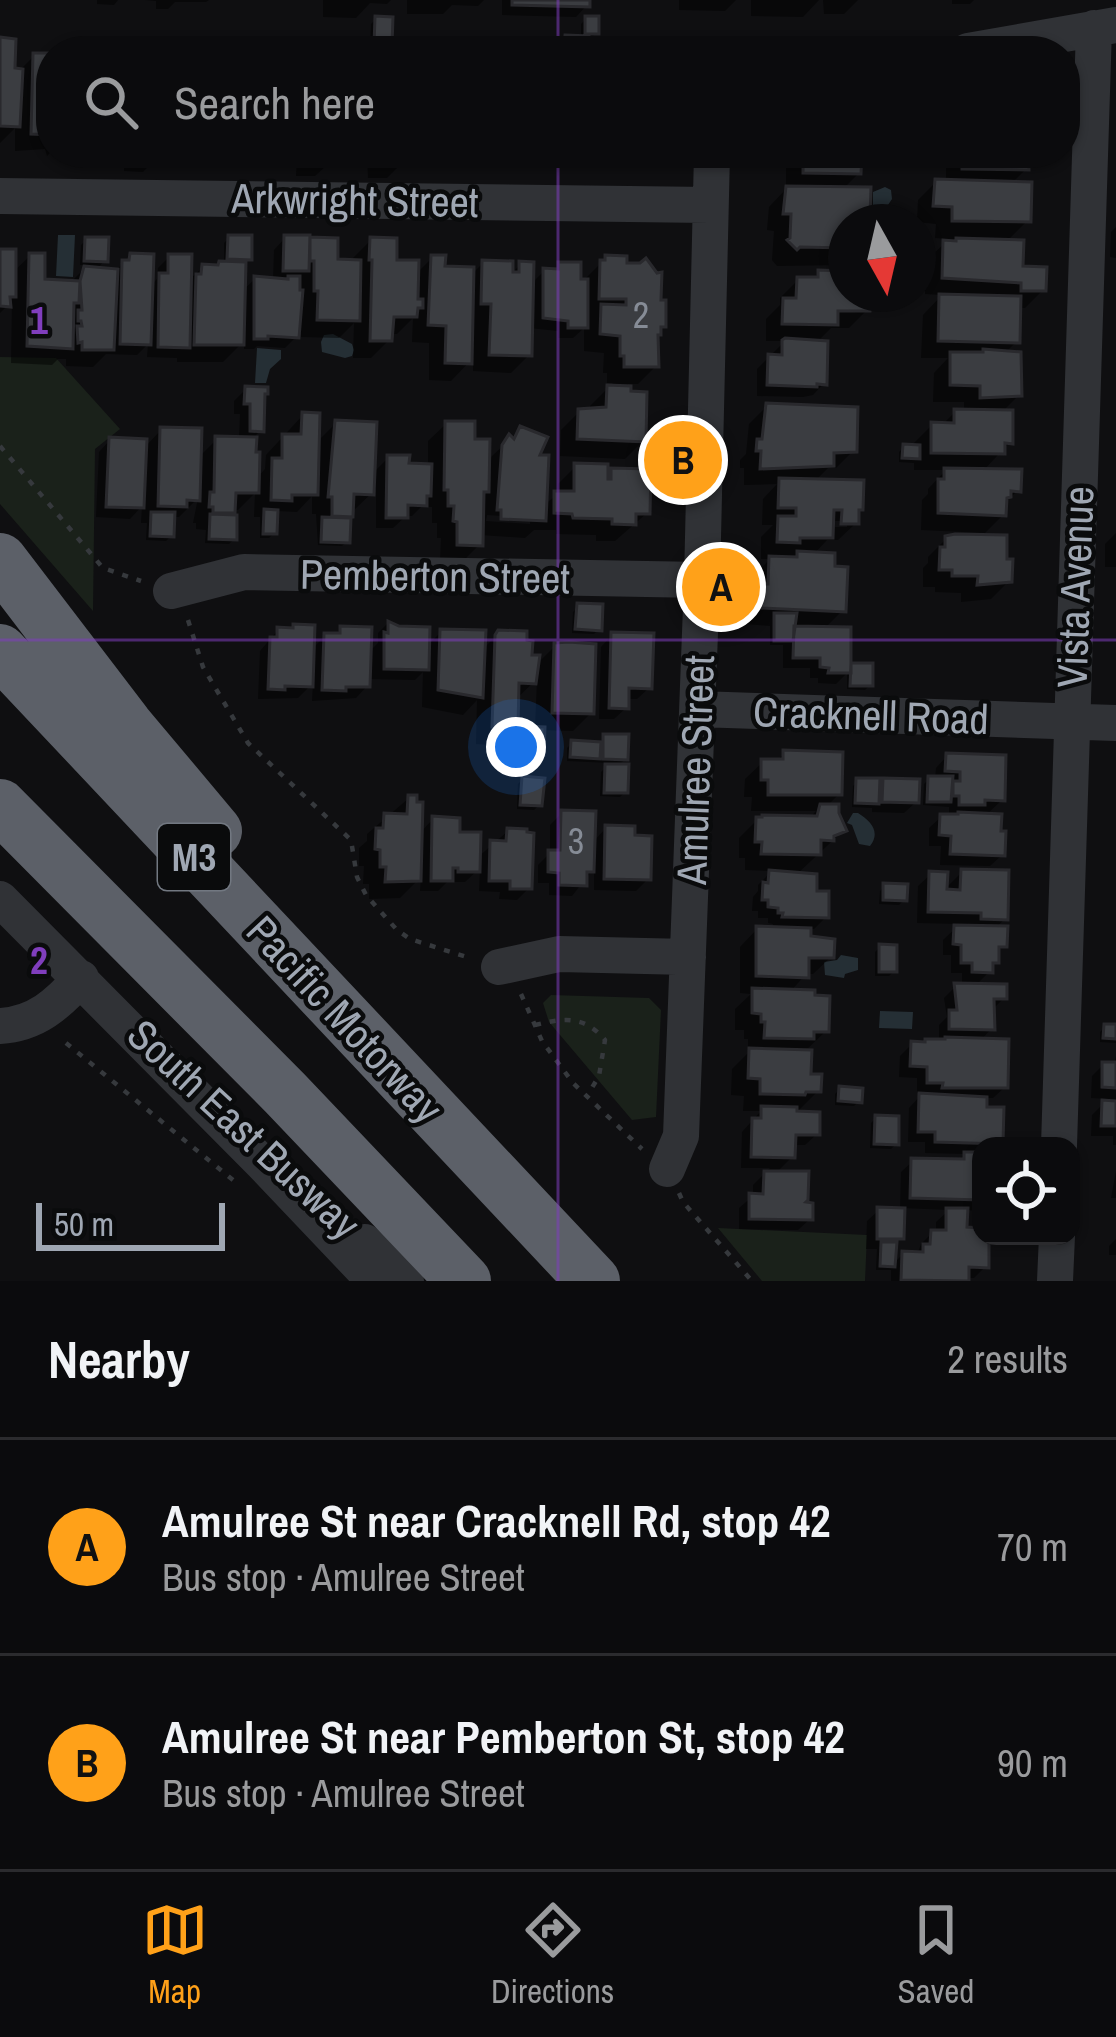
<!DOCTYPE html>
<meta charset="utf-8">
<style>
:root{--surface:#0b0b0d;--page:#19191b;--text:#f1f3f6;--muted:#9a9b9d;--line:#2b2b2e;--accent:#ffa119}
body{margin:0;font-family:"Archivo Narrow",sans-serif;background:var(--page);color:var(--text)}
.controls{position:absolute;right:36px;bottom:36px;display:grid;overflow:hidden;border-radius:24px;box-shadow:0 3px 9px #0004}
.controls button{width:108px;height:108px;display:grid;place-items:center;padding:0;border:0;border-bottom:3px solid var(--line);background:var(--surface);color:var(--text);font:60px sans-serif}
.compass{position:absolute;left:828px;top:204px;width:108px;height:108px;border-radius:50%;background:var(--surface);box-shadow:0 3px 9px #0004;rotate:172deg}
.scale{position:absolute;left:36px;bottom:30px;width:189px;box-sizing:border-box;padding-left:12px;border:6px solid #9fa7b3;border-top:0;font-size:33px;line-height:42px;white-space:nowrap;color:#9fa7b3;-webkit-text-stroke:9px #0a0b0c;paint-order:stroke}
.you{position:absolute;left:516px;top:747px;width:42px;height:42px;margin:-30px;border:9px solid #fff;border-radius:50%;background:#1a73e8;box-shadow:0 0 0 18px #1a73e833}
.badge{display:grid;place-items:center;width:78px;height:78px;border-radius:50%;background:var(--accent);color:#111;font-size:39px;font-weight:700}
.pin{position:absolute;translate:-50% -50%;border:6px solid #fff;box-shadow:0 3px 12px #0006}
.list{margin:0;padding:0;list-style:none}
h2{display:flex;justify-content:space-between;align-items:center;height:156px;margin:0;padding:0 48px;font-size:51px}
h2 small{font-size:39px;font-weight:400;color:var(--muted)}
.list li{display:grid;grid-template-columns:78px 1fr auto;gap:36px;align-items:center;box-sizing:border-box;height:216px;padding:0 48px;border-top:3px solid var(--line)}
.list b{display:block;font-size:45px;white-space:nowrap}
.list p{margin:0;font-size:39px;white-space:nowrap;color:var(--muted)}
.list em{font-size:39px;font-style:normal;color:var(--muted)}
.icon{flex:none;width:66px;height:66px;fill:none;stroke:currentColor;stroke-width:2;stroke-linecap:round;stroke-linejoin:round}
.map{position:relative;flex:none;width:1116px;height:1281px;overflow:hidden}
.search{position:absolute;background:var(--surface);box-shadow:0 3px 9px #0004;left:36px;right:36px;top:36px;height:132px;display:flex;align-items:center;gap:30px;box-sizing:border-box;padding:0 42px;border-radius:48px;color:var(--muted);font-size:45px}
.sheet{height:588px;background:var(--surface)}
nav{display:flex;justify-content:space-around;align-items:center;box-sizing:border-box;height:168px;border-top:3px solid var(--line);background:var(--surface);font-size:33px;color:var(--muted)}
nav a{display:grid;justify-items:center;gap:6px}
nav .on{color:var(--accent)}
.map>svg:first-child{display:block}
.green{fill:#1a211a}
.water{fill:#252f35}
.shadow{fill:#0007;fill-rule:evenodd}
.building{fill:#3b3d41;stroke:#29292d;stroke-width:3}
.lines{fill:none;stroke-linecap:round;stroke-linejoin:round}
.path{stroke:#36393d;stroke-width:4.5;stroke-dasharray:6 9;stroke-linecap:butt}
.minor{stroke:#303236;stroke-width:36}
.highway{stroke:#5c6068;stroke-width:54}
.grid{fill:none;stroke:#803ebd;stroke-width:3;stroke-opacity:0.55}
.labels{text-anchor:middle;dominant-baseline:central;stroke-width:9;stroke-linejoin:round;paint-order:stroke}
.number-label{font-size:36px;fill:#868c96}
.shield{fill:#0a0b0c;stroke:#727881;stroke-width:3}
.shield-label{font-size:39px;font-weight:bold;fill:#9fa7b3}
.street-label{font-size:42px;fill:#9fa7b3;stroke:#0a0b0c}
.grid-label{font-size:39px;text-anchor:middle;font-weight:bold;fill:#803ebd;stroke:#0a0b0c;stroke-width:9;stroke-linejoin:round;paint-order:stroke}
</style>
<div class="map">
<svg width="1116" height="1281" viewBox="0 0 1116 1281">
<rect width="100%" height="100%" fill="#0f0f11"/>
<path class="green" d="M0 357 56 358 120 429 95 449 93 611 0 504Z
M551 995 649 998 661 1010 656 1117 632 1120 549 1022 543 1003Z
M718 1228 867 1235 865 1281H762Z"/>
<path class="water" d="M885 187 891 190 892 199 888 205 890 216 883 222 873 217V192Z
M58 235H75L73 277 56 276Z
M333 334 352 344 354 350 352 356 345 358 322 352 321 342 324 335Z
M257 348 281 350V359L270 369 266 383H255Z
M853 813H858C871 821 881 832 870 846L859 844 852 825 847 823Z
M841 955 858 958V970L845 974 844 978 825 975 824 962 837 960Z
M880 1011 913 1012 912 1029 879 1028Z"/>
<path class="shadow" d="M97 0H118L114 5 97 4Z
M145 0H209L206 2H175L168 9H156V1Z
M323 0H391L387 4 370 3 356 18 323 17Z
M407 0H484L478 6 452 5 443 14H407Z
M502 0H587V5L576 17 502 15Z
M679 0H736L725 11 679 10Z
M751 0H819L803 17 751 16Z
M823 0H858L844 14H824Z
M952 0H974L970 4H952Z
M376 19 389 44 384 49H370L371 24Z
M586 19 596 33 591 38H586V51H553L566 38 581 39V24Z
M0 41 12 71H19L34 56H51V152L47 156 45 149 15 151V128L0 143Z
M124 153H161L143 172 124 171Z
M301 153H340L315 176H296L297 157Z
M367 153H407L405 160 387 178H368Z
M552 153H574L565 162H554L555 155Z
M598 153H623L618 158H598Z
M786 153H869L859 155V173L842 190 864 222H846V262L842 265 777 266 772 260 774 231 767 230 769 207 786 189Z
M916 153H1026V169L1010 185 1028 220 1006 242 1020 269 1043 290 1025 308H1018L1017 341 1003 355 1019 395 1002 412 1010 442 983 471 1018 490 1003 505V515L985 533 921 530 922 500 928 494V489L946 470H914V463L899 462V452L904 447 914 448V443L932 425H942L955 412H964V402H933L934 373 948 358H921L923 315 942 295 925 294 926 261 949 239 935 238 936 224 917 222 918 200 936 182 946 183V166L916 165Z
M1116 227V258L1110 257 1111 232Z
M229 238 249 259 243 265 242 291 255 279 273 281 274 250 285 238 307 244 311 240 335 262H353V258L371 240 394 263 416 274 432 258 442 269 471 275 483 263 510 275 521 264 530 285 544 271H553L559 265 578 286 606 258 663 326 658 332 656 366 638 384H628V394L643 441 625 459 560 456 561 430 579 412 590 411V406L613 383H607V373H603L604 353 584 351V328L573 338H558V331L529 328V355L511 373 473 371V358L451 381 429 380V343L412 342 413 318 397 334H389V340L371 358H353L354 323 339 338 301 337V332L285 348 257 346 254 349H244V341L223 362H177V358L147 357 148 344 137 355 106 354 93 367 66 366V359H58L52 365 11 363 12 301 0 313V252L13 272 30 256 42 281 70 283 88 265H80L81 245 86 240 105 260 96 270 114 272 131 256 150 286 157 279 158 268 169 257 188 281 203 267 224 264V243Z
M819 273 846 274V294H868L867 310 849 328H831L816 343 824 383 813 395 803 397 757 396V369L785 341H766V319L780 305V298L798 280H812Z
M246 389 261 430 254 437 257 478 265 469 266 455 303 415 316 443 336 423 372 474 388 458 406 466H428V441L446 424 472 442 486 467 492 456 521 429 535 458 544 505 558 494V484L576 466 605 479 613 471 647 513 615 541H596V535L556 534V530H534L525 538 480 535V544L462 562H440L441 538H437V523H432V507H427V501L412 516H406L393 528H376V489L353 511H350L347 541 342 546 318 545 316 514H312V496L297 512 277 511 274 533 269 538H260V517H254L255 493 238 510H232L227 518 234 539 229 544 205 543 206 530 196 529V523H193L198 498 179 517H172L171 536 166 541 146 540 147 523H141L142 506 130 519 96 517 99 452 110 440 144 448 161 430 198 458 217 439H239L240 414H234V401ZM487 515 530 518V524L486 521Z
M767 406 854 450 836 468H828L814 482 856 512V523L838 540H827L813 555 843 610 824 629 848 666 870 685 865 690 847 689V673L836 684 818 683V678H810V668H783V645H770V626L745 624 746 605 752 599 753 577 770 559H761V537L773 525H762L763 499 777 484 744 485V468H740V460L746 454 749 424ZM826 521H847V527H826Z
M1116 533V567H1105V544Z
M946 539 1004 562 1009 581 991 599 961 602V593L935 592V587H923V568L928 563V557Z
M578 607 599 629 594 634 572 633 573 612Z
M389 622 427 646 441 632 482 650 499 633 529 658 535 666 555 646 591 713 573 731 542 730 541 753 536 758H517L518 734 523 729 535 730 537 679 515 700V727L497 745 476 744 477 700 463 715 422 707 423 672 415 680 367 679V686L356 698 312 701 313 683 298 698 258 699 260 651 278 630 311 650 325 636H334L341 629 368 653 378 643V633Z
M612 635 649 688 637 699H626V708L614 719H599L601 647Z
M604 737 625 759 617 767 625 792 620 797 600 796 601 772 610 763 567 761V748L572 743 599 744Z
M784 754 839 794 826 807 844 830 796 875 814 894 826 917 814 929 808 928 807 939 831 957 813 974H806L790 992 826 1031 804 1052 808 1077 818 1091 795 1114 817 1134 805 1145H792V1157L775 1174 810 1219 798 1230 739 1229V1208L753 1196V1185L770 1168H741L742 1132 761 1111H743L744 1096 731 1095 732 1069 748 1053V1039H744V1030H735V1009L751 994 740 993V947L757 929 772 930 773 924 768 923V918H758V911H752L753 897 758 891V885L772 871 745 870V858H739V838L757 820 809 819 816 811H751L752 797H744L745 779 763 762H775Z
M947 756 1002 800 985 816 1002 855 990 866 940 865 941 846H929V828L941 817H949V807L923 805 924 784 929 779H935L936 768Z
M523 779 539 805 534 810 517 809 518 784Z
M858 781 876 789 884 781 916 802 904 813 872 812V808L852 807 853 786Z
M409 798 419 834 433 819 457 834 477 858 508 831 529 888 517 900 499 899 500 892 479 891 480 868 465 882H447L438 891H420L421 877 400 898 369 899V884H363L364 866H359V848L367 841V834Z
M562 813 592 843 606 828 648 879 636 891 594 890V868L572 896 549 895V883H538V865L550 853V825Z
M962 872 1005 919 994 929 1004 945 996 953V961L990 971 975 986 1004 998 992 1010V1028L980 1041 1005 1087 993 1098H984V1110L1000 1142 996 1146H981V1211L965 1210 964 1230 981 1231V1236H986V1266L974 1278H966L964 1281H891V1270H876L877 1249H866L867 1221 879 1210H900L901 1172 913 1161 959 1162 967 1154 925 1153V1142H908L909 1108 923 1093H917V1078L899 1077 900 1056 912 1044 939 1043V1025L947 1017 944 998 956 986H962V973H951V955H943V940L960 924 917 923 918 886 930 875 944 890ZM902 1208 949 1210 936 1222V1233H932L921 1244 917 1255 903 1254 892 1265 894 1245 901 1238Z
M885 886 904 900 899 905 879 904 880 891Z
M880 947 894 971 889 976H875V952Z
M1105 1027H1116V1043L1100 1042V1032Z
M1116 1056V1145H1113V1136H1091L1092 1115 1108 1099 1091 1098 1092 1076 1103 1065H1114Z
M840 1089 859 1101 854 1106 835 1105V1094Z
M876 1118 896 1144 891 1149 870 1148 871 1123Z
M1116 1171V1217V1198H1111Z
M1116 1239V1255H1109V1246Z"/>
<path class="building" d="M512 0H590V7L512 5Z
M375 16 393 17 392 46 374 45Z
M585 16H599V34H585Z
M565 35 589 36V51H564Z
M0 37 16 39 15 68 23 69 20 127 0 126Z
M33 53H51V135L31 134Z
M313 153H336V159H313Z
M385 153H408V161H385Z
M803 153H862L861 174 803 173Z
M962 153H1029V170L962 169Z
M935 179 1032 182 1031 222 952 221V207L933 206Z
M786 186 871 187 870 219 867 218V222H846V248L800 247 797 250 787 240 790 238 791 214H783Z
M228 235H252V260L227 259Z
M284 235H310L309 271H283Z
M85 237H109L108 262 84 261Z
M310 237 338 238V259L361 260 360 321 317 320 318 291H314V261H310Z
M370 237 397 238V260H419L418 299H423V308H418L417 317H394L392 341H370L372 260H369Z
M956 238 1024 240 1023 266 1047 267 1046 291H1021V283L942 278 943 240 956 241Z
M0 249H16V297H10L11 307 0 306Z
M29 253H45V279L80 281 79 303H74L73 349 27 346Z
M130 253 154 254 151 345 120 344 122 260H129Z
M168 254H192L190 348 158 347 159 273H168Z
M431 255H446L445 266 474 267 472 364 445 363 446 326 428 325Z
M605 255 627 256V263H640L646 258 657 273 662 272 661 300H666V327H661V335H658L659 367H624V356H620V336L600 334 601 304 626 305V299H599L600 260H605Z
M482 260 513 261V272H519V261L534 262 532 356 489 355 491 304H481Z
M219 261 246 262 244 345H194L196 274H201L202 264 218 265Z
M558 262H581V279H588V328H568V321L543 318V268L558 269Z
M84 266 118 269 114 350H82V342L78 343 77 326H82L81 321H78V310H82L80 281Z
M818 270 846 271V294H871L870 311H838V325L782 324 783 298H796L797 277H818Z
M254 276 288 279V276H300V290H303L299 338 268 336V339H254Z
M939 294 1021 296 1020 343 938 341Z
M785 338 828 341 827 385 817 384V387L767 385 768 354 782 355V340Z
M983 349 1021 352 1022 396 980 398V386L950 385V352H983Z
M607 385 631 386V391L647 392 646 442 577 439 578 409 606 407Z
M245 386 268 387V394H265L264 432 250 431V404H244Z
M766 403 858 407 857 452 834 453V466L760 469 761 451H756L757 439H762Z
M954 409 1013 410V444L1005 443V454L931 453V422L954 423Z
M302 412 320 413 318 495H292V501L271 500 272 458H282V434H301Z
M335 420 377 422 374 495 354 494 353 517 332 516V497H328Z
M445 421H475V439H490L489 492H484L483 546 457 545V522L453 521 454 506H448V490H444Z
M520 426 548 437 540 455H549L546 521 501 519V510H497L502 445 509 434 514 439Z
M160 427 202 428 200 501 187 500V507L158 506Z
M215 436 257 437 256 452H260L259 493H236L235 513H213V507H209L210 492H214Z
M109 437 147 439 144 508 106 507Z
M903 444 920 445V459L902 458Z
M387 455H410L409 463 432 464 431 496H427V506L408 505V518H386Z
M574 463 608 464V479H611V468L651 469 650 514H636V525L612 524V519L573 518 572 514 554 513V491H574Z
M944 468 1022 469 1021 492 1011 491V497L1007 498 1006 516 938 513V479H944Z
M779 478 864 480 863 510H859V524H841L842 510H834L833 538H800V543L777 542 778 516H796V508H778Z
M264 509 278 510 277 534H263Z
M151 512H175L174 537 150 536Z
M210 514 237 515V540L209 539Z
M322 517 351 518 350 543 321 542Z
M955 534 1007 535V559H1013L1012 582 977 585 978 576H952V570H939L940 547H945V536Z
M797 551 835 553V566L848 567 846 612 761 608 763 584H768L769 556 797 557Z
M577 603 603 604 602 631 575 629Z
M774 613H797L793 641H774Z
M388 621 399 626 430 627 429 670 384 669V632L388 633Z
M293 624 315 625 313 687 285 686V690L268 689 270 637H277V627L293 628Z
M340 626 372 627 370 687H346V691L322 690 324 633H340Z
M794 626 851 627V673H828L829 668 820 667V658H793Z
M440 629 486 630 483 698 438 690Z
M498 630 527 631V640L533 641 532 655H540L536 684 519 683 518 728 492 727 495 635Z
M611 632 654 633 652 689 629 688V709L609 708Z
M569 642 596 644 594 714 552 713 554 643Z
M851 663H873V686H850Z
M522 726 545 727 544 755 521 754Z
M603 734H629L628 760 603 759Z
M571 740 601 742 600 759 570 757Z
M783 750 843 752 842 795H768V780H761V759H783Z
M946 753 1006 755 1005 801 985 800V805H959V796H953V781H960V772L945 771Z
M605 764H629L628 793H604Z
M522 776 545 778 542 806 520 805Z
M928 776H953L951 802H927Z
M856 778H880L879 804 855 803Z
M883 778 920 779 919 803 882 802Z
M408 795H417V802H423L421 881 385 882 386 867H380V850L375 849 376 828H383L384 813 407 814Z
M820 804H839V813L847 831 834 836V841L821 840V855L761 854 762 842H755L756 817H762V815L817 816Z
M561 810 596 811 594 872H587V886L559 885V873L548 872V850H560Z
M958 812 1002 814 1001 831H1006L1005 856 950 854 951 836 939 835 940 814H958Z
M432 816 460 818V832H481L480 872H458V868H453V881H431Z
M605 825 635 826V835L652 836 651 880 604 879Z
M507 828 527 829V832L534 833 532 889H510V881H489L490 840 506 841Z
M961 869 1009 870 1008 920 981 919V913L928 912 929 871 948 872 947 889 960 890Z
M769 870 817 874V891H829V918L782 917 783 913H778V908L768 907V900H762L763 882 768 883Z
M883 883 908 884 907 901 883 900Z
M954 925 1008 926 1007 947H999V963H993V973L972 972V963H961V945L953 944Z
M756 926 811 928V936L835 939 834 958H809V978L756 976Z
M879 944 897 945V972H879Z
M954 983 1007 984V999H994L995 1030 949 1029V1010H957Z
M752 988 815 990V995L830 996 829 1032H814V1039L764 1038 765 1022H761V1014L752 1013Z
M1104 1024H1116V1039L1103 1038Z
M945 1037 1009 1039 1008 1088H942L943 1083H927V1067L910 1066 911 1041 925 1042V1039H945Z
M749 1048 812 1050 811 1074H822L821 1092H806L805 1095 760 1094V1079L748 1078Z
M1102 1062H1116V1088L1102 1087Z
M839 1086 863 1088 862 1103 838 1101Z
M919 1093 987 1097V1107H1004L1003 1144 935 1142V1132H918Z
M1102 1100 1116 1101V1126H1101Z
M761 1106 797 1107V1111L820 1112V1135H796L795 1158 751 1157 752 1118H761Z
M875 1115 899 1116V1145L874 1144Z
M964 1152H981V1200L910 1198 911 1158 964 1159Z
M764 1171H809L808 1200 806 1202 813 1203V1220L749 1219V1193L763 1194Z
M877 1207 905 1208 904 1239H877Z
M946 1208H968L967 1227 981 1228V1236H989V1268L969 1267V1281L901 1280 902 1251 923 1252V1244H930L931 1230H946Z
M881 1242H897L895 1267 880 1266Z"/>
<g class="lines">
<path class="path" d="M0 446 103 568 141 581
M188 620 203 667 248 743 351 840 357 877 366 895 397 930 410 939 470 958
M521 994 542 1041 573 1083 642 1149
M535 1025C564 1018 584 1015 605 1040L599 1076 587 1096
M66 1043 233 1180
M679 1193 683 1202 752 1281"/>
<path class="minor" d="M968 51 1116 25
M0 196 709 205
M171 591 244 572 702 580
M698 709 1116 723
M0 899 263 1164 374 1281
M499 967 559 954 688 957
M0 1026C36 1024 58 1004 81 978
M1059 1146 1094 28
M667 1169 681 1136 702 580 712 153
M365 1242 406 1281
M1055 1281 1057 1236"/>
<path class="highway" d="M0 560 126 725 215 831
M0 651 593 1281
M0 806 285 1093 464 1281"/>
</g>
<path class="grid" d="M558 0V51M558 153V1281M0 640H1116"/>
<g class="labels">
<g class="number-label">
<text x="641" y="315">2</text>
<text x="576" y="841">3</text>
</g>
<rect class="shield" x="158" y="824" width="72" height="66" rx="9"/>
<g class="shield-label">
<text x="194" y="857">M3</text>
</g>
<g class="street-label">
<text transform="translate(355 200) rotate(1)">Arkwright Street</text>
<text transform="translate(435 576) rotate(1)">Pemberton Street</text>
<text transform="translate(1075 587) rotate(-88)">Vista Avenue</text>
<text transform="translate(871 715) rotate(2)">Cracknell Road</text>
<text transform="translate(695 770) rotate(-88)">Amulree Street</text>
<text transform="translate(345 1019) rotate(47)">Pacific Motorway</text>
<text transform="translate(244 1129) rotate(43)">South East Busway</text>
</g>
</g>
<g class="grid-label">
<text x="39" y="334">1</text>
<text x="39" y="974">2</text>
</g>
</svg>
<div class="controls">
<button><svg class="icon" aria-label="locate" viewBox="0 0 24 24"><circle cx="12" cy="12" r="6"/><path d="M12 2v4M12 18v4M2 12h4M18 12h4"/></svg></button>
</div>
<svg class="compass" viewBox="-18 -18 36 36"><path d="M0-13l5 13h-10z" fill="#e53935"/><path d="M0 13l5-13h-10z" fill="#9a9b9d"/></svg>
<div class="scale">50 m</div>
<div class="you"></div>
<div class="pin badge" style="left:721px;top:587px">A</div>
<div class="pin badge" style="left:683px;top:460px">B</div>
<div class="search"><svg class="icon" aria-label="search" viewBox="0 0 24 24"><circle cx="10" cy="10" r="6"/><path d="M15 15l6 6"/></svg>Search here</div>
</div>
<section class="sheet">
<h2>Nearby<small>2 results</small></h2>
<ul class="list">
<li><span class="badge">A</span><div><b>Amulree St near Cracknell Rd, stop 42</b><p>Bus stop · Amulree Street</p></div><em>70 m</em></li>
<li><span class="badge">B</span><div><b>Amulree St near Pemberton St, stop 42</b><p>Bus stop · Amulree Street</p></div><em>90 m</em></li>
</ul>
</section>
<nav>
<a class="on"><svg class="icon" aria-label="map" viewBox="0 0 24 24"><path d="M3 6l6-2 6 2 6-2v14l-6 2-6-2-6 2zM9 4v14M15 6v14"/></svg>Map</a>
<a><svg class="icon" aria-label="directions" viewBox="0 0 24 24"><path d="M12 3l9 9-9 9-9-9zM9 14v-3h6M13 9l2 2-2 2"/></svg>Directions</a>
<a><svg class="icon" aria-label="saved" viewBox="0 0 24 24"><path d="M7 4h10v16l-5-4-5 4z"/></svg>Saved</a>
</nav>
